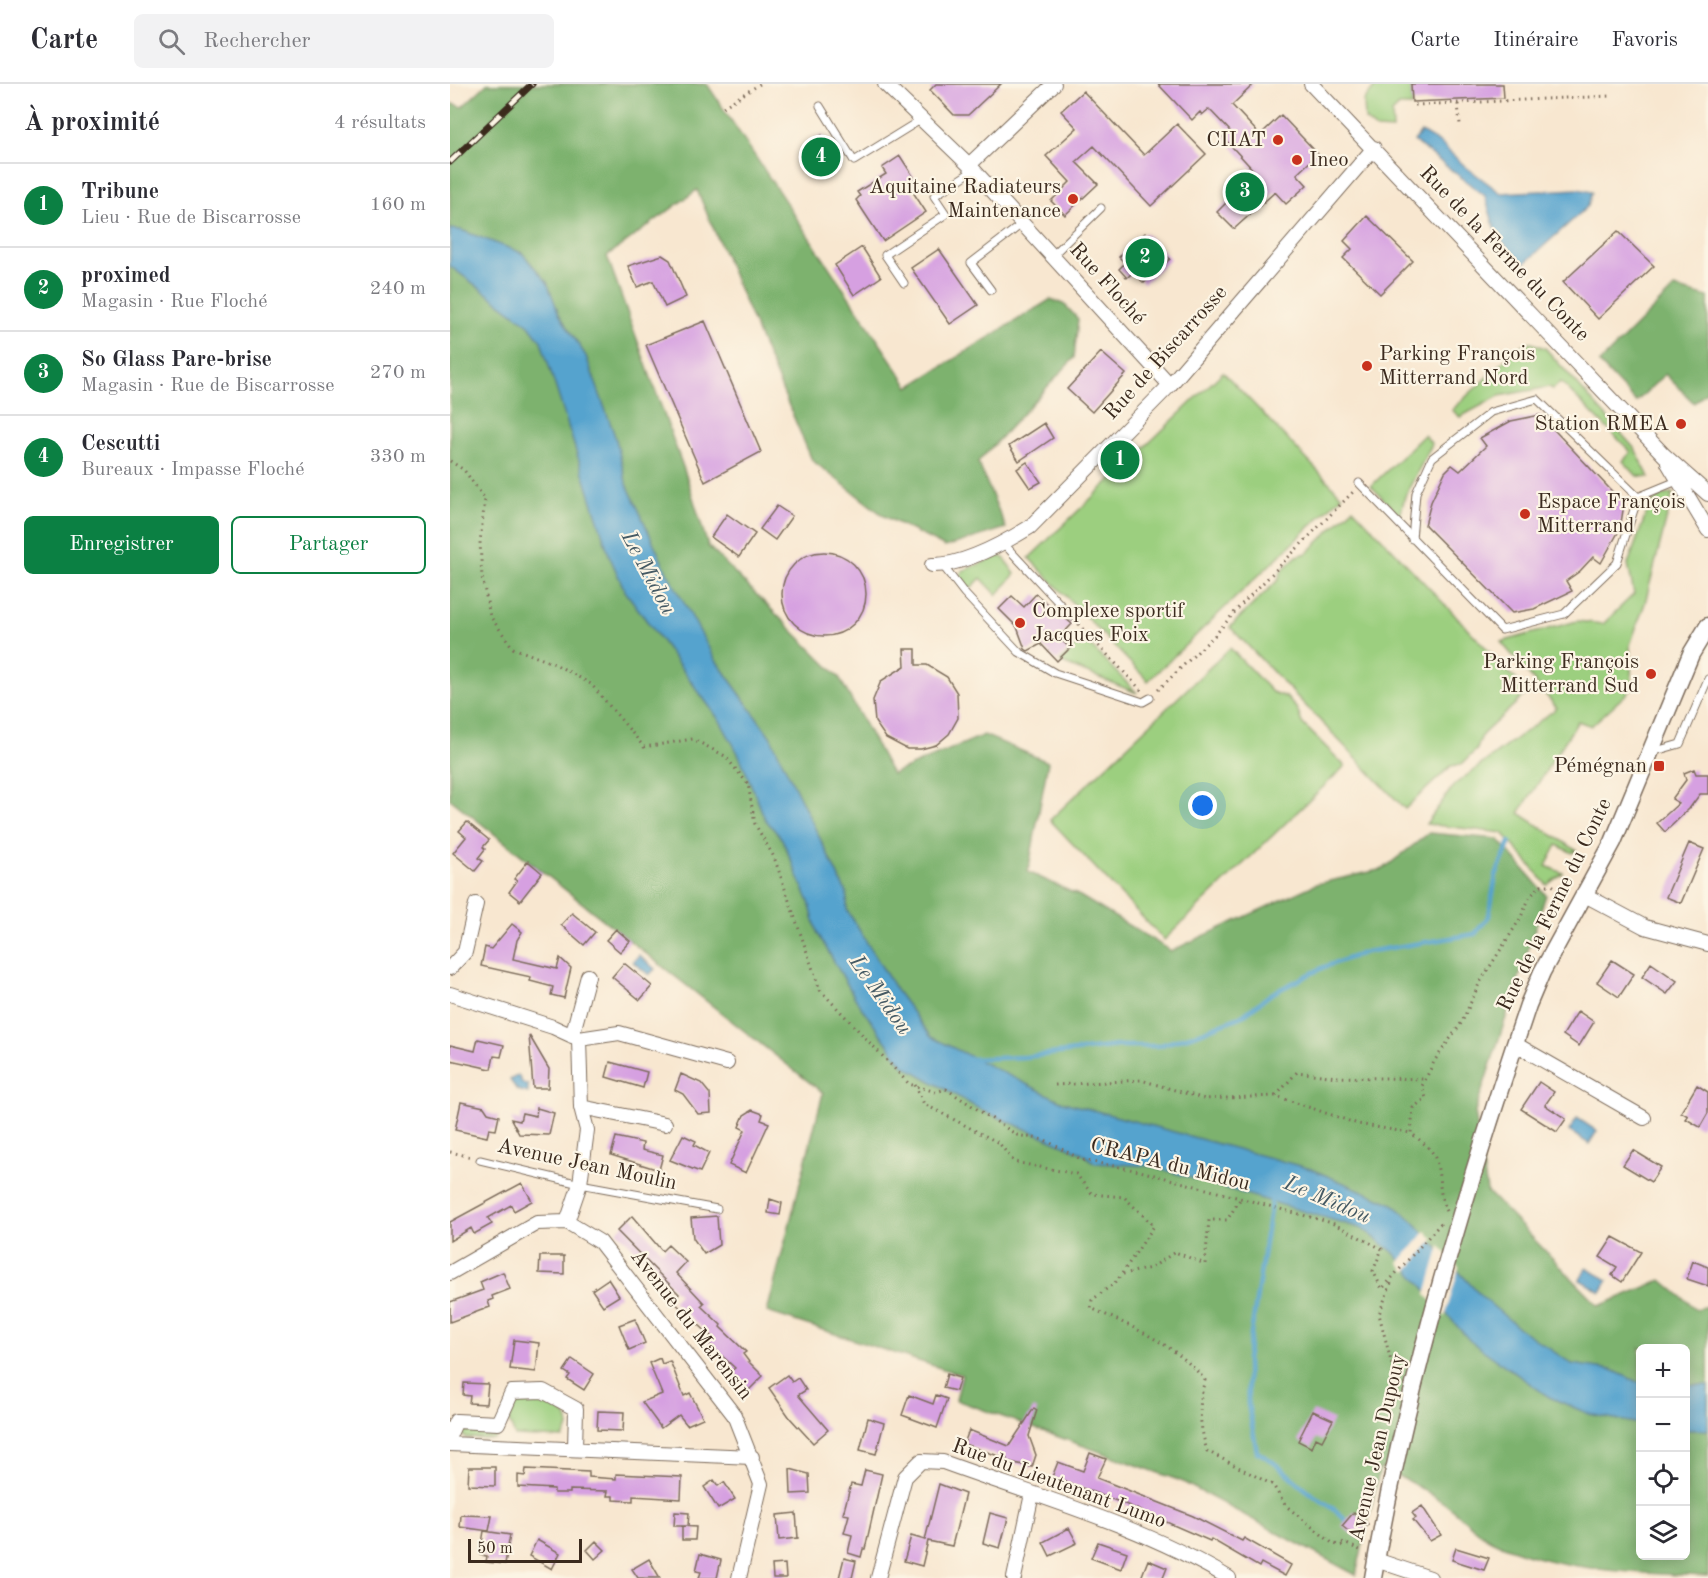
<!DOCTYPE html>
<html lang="fr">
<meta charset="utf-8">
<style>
:root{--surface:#fff;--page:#f2f2f3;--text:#2b2b33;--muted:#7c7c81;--line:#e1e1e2;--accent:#0b8043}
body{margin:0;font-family:"Old Standard TT",serif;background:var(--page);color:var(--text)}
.controls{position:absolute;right:18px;bottom:18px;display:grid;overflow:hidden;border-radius:9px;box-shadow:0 3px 15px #0003}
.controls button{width:54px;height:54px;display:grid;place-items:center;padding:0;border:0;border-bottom:2px solid var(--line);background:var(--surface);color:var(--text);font:30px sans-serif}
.scale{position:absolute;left:18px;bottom:15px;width:114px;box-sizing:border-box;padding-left:6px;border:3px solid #3b2a1e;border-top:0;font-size:16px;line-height:21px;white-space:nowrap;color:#3b2a1e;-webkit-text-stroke:4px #fcf5e5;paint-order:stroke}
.you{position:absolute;left:753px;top:722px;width:21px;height:21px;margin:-15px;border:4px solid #fff;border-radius:50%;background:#1a73e8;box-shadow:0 0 0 9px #1a73e833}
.badge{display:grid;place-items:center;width:39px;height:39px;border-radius:50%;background:var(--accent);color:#fff;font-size:20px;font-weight:700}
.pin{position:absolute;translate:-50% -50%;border:3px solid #fff;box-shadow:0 2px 6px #0006}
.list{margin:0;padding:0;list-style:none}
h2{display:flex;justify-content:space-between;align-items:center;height:78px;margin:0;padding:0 24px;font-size:26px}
h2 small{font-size:20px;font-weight:400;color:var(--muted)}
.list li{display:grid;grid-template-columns:39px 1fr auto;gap:18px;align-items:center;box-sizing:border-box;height:84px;padding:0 24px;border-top:2px solid var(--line)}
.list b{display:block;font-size:22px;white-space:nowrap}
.list p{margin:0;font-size:20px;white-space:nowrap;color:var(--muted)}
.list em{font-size:20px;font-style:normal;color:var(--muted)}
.actions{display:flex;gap:12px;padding:18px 24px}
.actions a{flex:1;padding:14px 0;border:2px solid var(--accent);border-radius:9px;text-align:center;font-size:21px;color:var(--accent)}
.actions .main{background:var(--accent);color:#fff}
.icon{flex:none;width:33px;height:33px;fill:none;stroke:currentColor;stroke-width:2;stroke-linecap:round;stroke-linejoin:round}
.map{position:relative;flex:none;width:1258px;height:1494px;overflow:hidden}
header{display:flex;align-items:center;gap:36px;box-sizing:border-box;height:84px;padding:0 30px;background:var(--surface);border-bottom:2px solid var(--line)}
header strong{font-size:28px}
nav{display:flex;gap:33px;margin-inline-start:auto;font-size:21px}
.search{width:420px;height:54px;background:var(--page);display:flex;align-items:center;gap:15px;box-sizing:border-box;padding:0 21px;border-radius:9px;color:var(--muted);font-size:22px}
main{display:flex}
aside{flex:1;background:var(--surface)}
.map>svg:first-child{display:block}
.green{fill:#9ccf7f;stroke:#6c7c4e;stroke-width:1.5}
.forest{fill:#7db26e;stroke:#5c6e46;stroke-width:1.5;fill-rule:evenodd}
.water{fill:#54a3ce;stroke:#486676;stroke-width:1.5}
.pier{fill:#f8e7d0}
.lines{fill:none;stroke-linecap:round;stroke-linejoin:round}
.stream{stroke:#54a3ce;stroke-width:4.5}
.building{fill:#d6a0e1}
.service-casing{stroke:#7d6c5c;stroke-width:9}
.minor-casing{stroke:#7d6c5c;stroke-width:16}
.tertiary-casing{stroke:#7d6c5c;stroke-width:19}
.path{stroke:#7d6c5c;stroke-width:3;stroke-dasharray:1.5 4.5;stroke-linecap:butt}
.service{stroke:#fff;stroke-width:7}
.minor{stroke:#fff;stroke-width:14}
.tertiary{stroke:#fff;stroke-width:16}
.rail-casing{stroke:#3b2a1e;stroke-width:7}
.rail{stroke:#fcf5e5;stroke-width:4.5;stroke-dasharray:14;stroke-linecap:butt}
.poi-dot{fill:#c8321e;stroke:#fcf5e5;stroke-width:2}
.labels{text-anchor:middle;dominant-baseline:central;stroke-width:4.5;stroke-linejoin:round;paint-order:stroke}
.poi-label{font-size:21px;fill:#3b2a1e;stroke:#fcf5e5;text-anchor:end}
.street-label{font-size:21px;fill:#3b2a1e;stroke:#fcf5e5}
.water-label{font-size:22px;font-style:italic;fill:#455a64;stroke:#fcf5e5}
</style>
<header>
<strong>Carte</strong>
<div class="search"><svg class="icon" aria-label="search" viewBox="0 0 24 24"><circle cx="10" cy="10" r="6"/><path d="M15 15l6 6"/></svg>Rechercher</div>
<nav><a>Carte</a><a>Itinéraire</a><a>Favoris</a></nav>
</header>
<main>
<aside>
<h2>À proximité<small>4 résultats</small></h2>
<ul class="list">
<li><span class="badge">1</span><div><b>Tribune</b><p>Lieu · Rue de Biscarrosse</p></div><em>160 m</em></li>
<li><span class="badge">2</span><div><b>proximed</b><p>Magasin · Rue Floché</p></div><em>240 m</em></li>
<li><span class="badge">3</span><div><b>So Glass Pare-brise</b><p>Magasin · Rue de Biscarrosse</p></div><em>270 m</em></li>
<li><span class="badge">4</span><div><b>Cescutti</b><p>Bureaux · Impasse Floché</p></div><em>330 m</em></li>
</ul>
<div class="actions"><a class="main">Enregistrer</a><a>Partager</a></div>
</aside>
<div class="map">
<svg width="1258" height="1494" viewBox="0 0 1258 1494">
<rect width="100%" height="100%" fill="#fcf5e5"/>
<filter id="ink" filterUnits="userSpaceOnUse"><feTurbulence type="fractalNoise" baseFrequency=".0167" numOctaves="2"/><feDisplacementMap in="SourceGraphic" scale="12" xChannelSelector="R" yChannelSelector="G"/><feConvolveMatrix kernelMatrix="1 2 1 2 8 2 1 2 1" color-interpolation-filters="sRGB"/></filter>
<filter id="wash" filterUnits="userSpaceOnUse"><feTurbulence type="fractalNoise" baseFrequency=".008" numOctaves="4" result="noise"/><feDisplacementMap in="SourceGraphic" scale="24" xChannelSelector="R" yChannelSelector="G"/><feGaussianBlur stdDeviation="1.35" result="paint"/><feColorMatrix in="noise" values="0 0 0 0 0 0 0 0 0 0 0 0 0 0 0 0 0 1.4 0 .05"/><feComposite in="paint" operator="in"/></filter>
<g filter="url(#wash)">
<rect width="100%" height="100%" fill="#f8e7d0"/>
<path class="green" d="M927 0H961L962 22H949L942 29 943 46 926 45 915 36 914 17Z
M1079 258 1095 264 1185 365 1199 393 1187 392 1173 377 1181 368 1111 298 1103 305 1099 303 1049 312 1010 333 1002 326 1069 263Z
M773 288 892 412 698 597 579 474Z
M974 351 982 360 955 412 950 432 921 402Z
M1223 409 1195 519 1180 561 1182 605 1141 642 1128 637 1069 729 1126 766 1123 769 1107 761 1096 782 1113 789 1097 801 1053 749 976 740 1004 701 1107 624 1051 558 1127 537 1153 540 1184 510 1178 480 1199 422 1211 412Z
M903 424 1078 608 1032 651 1027 665 1012 680 1001 682 955 725 780 543 828 496 832 486 847 472 857 469Z
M549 472 554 474 565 490 547 511 531 494 520 505H515L509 495 512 487Z
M633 554 687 609 610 578Z
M780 564 822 608 836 613 847 625 852 639 895 682 714 856 600 736Z
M84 1316C105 1324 129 1328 113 1354L65 1352 59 1337 65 1321Z
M13 1345 42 1346 47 1350 44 1355 16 1354 12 1350Z"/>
<path class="forest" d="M37 0H257L459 303 601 215 615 221 628 235 624 274 528 378 556 444 495 463 434 432 362 376 247 106 157 172 237 394 258 462 389 593 442 690 534 651 598 678 578 788 630 812 721 867 866 800 933 785 979 749 1048 755 1096 811 1025 1028 1037 1107 1149 1222 1212 1196 1246 1225 1258 1222V1492C1191 1490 1102 1487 1041 1456 1024 1447 1010 1430 994 1419 974 1405 952 1393 930 1384L906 1491 731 1397 506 1316 512 1291 317 1228 373 1009 0 715V19L12 23ZM1190 1264H1236V1472H1190Z
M1224 204 1258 213V306L1244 319 1215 290 1186 318 1149 279Z"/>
<path class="water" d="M971 48 990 59 1016 83 1051 109 1128 105 1142 108 1138 122 1074 180 1047 152 1035 112 964 57Z
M0 145 11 146 72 169 97 198 109 230 136 272 166 355 176 398 215 484 265 575 320 652 397 810V826L446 906 481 953 613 1018 861 1085 943 1120 963 1137 1031 1212 1069 1244 1122 1280 1162 1286 1190 1299V1340L1139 1330 1099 1313 1020 1257 943 1168 913 1145 701 1082 645 1079 632 1069 531 1026 453 981 408 919 367 848 359 818 332 755 315 735 289 671 270 637 175 507 159 471 91 257 79 241 0 182Z
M189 871 205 885 199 891 183 878Z
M68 991 73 1000H78V1009L67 1006 60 996Z
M1127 1034 1147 1047 1139 1060 1119 1047Z
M1136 1184 1158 1196 1151 1208 1130 1196Z
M1236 1301H1258V1346H1236Z"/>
<path class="pier" d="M976 1147 984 1156 956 1188 949 1179Z
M990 1162 1009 1184 995 1233 976 1210Z"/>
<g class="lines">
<path class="stream" d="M519 975 575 973 668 962H707L747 950 792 932 821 910 874 883 916 868 1025 850 1039 832 1046 791 1060 758
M822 1113 797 1276 798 1320 807 1368C826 1377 842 1395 859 1408 873 1419 884 1422 896 1437"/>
</g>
<g id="blocks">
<path class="building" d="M486 0H551L518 31H504L480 6Z
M708 0H804L782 21 810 51 831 31 868 70 847 90 857 101 836 120 825 108 784 145 767 128 806 89 773 53 780 47 759 25 752 31 750 28 742 36Z
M961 0H1053L1054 14 962 18Z
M633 7 694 71 727 40 756 70 701 122 644 62 626 78 648 100 615 131 601 117 620 98 596 72 627 44 611 27Z
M372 51 386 72 366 86 352 65Z
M450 72 467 98 459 102 476 128 433 157 406 116 410 112 407 108 436 90 432 84Z
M917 132 963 177 930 210 893 174 902 165 894 157Z
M1168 147 1204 182 1148 235 1113 198Z
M695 149 720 175 694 199 683 188 677 194 669 185 675 179 669 173Z
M412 163 431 193 404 211 385 181Z
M489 165 528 221 500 240 461 184Z
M212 171 220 176 236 213 215 223 203 197 187 203 178 182Z
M255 237 311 368 255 398 196 261Z
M651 268 676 290 642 328 617 305Z
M1090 331 1174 420 1170 445 1151 479 1143 473 1130 487 1116 497 1122 507 1084 525 1062 529 975 441 981 418 995 388 1002 381 1010 387 1036 362 1030 354 1061 337Z
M594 339 603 354 569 377 559 362Z
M577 378 591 398 580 404 567 385Z
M327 422 342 432 325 456 310 445Z
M277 430 305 450 289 473 261 453Z
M332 510a42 42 0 1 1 84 0a42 42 0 1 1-84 0Z
M586 510 622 540 609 554 620 564 607 577 591 560 578 567 575 565 567 543 549 525 562 512 574 523Z
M454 565H466V581H477L497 593 507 609 508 634 499 650 486 661 471 665H457L436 654 425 638 423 616 431 597 455 582Z
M1244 685 1246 690H1258V710H1250L1239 725 1215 748 1207 739 1229 719 1222 715 1236 696 1234 689Z
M17 738 39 756 33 763 35 765 28 774 33 777 25 787 3 769 16 753 9 747Z
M1239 759 1254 765 1231 819 1216 813Z
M78 777 92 789 70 817 59 808 67 797 64 795Z
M122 829 145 848 134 861 111 841Z
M62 840 72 848 67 856 63 875 107 885 110 874 121 884 114 914 101 911 103 903 80 897 81 893 31 882 35 863 41 865Z
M166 845 180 857 170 868 156 856Z
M1162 876 1184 890 1169 913 1147 898Z
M174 879 202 902 190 916 162 893Z
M1201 879 1227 897 1217 910 1192 893Z
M1128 927 1144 938 1129 962 1113 951Z
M79 951 99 985 98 1004H83Z
M28 955 54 961 51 973 44 972 41 985 0 976V961L25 967Z
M160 978 197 988 193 1004 156 993Z
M231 990 251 999 260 1010 261 1029 248 1030 233 1010 225 1006Z
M1089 998 1104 1008 1095 1021 1116 1035 1107 1048 1071 1025Z
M1247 1001 1258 1008V1029L1250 1043 1236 1035 1238 1032 1231 1028Z
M11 1018 34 1023 38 1029 49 1032 46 1046 39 1045 37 1053 5 1046Z
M87 1024 104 1029 99 1051 69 1050 61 1035 70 1037 72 1029 86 1032Z
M302 1026 313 1030 311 1036 319 1039 296 1089 279 1081 295 1046 289 1043 294 1031Z
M233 1051 246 1057 244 1061 259 1069 250 1088 220 1076Z
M166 1053 193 1059 192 1066 213 1071 209 1086 161 1071Z
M1183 1066 1211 1083 1201 1098 1173 1081Z
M72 1099 82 1117 64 1127 61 1121 38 1134 42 1140 24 1150 21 1144 0 1157V1138Z
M320 1115 332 1119 330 1131 318 1129Z
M182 1132 212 1167 218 1161 236 1178 226 1189 254 1219 251 1222 271 1241 270 1243 296 1268 293 1270 299 1278 313 1292 299 1306 280 1288 285 1284 256 1257 261 1252 223 1217 229 1210 167 1147Z
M267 1132 269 1161 254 1170 243 1154 241 1134Z
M1163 1153 1191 1168 1172 1198 1162 1191 1167 1183 1150 1173Z
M90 1172H114V1190L89 1189Z
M1243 1177 1258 1183V1202L1237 1195Z
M53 1188 60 1205 42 1212 43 1215 38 1217 40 1223 0 1238V1218L33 1206 30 1198Z
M158 1195 169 1212 153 1222 142 1206Z
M185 1235 195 1259 179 1266 169 1241Z
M64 1256 89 1259 86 1288 60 1285Z
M210 1274 212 1280 220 1277 234 1312 240 1309 253 1334 237 1341 229 1331 211 1344 192 1318 212 1310 199 1279Z
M122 1275 144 1290 134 1306 117 1295 120 1291 114 1287Z
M497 1290 510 1294 506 1307 493 1304Z
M337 1291 342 1298 348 1294 356 1306 348 1311 378 1346 363 1359 340 1334 319 1304Z
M14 1299 38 1300 36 1320 19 1319 20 1312 13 1311Z
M459 1311 483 1320 486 1311 497 1315 487 1344 452 1331Z
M584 1324 587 1326 579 1352 586 1371 582 1383 556 1377 557 1375 514 1360 519 1346 559 1362Z
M148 1327 174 1328 173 1347 147 1346Z
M863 1327 883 1336 872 1357 866 1354 862 1364 848 1357Z
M418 1334 434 1339 426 1370 410 1366Z
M640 1369 656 1375 647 1394 743 1432 792 1457 794 1454 841 1481 835 1492 811 1479 809 1483 761 1455 760 1457 675 1420 602 1393 608 1378 633 1387Z
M19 1383H45V1402L18 1401Z
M76 1385 139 1388V1393L166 1395V1390L232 1393 231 1415 183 1412V1417L163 1416V1412H157L158 1407 120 1406V1409H104V1405L68 1403V1391L75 1392Z
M340 1385 359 1390 360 1409 341 1410Z
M415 1386 432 1390 415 1465H413L411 1473 398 1469 402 1451 394 1449 399 1431 393 1430 401 1400 411 1402Z
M264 1396 268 1402 274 1398 285 1415 268 1425 254 1403Z
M489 1400 515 1410 502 1462 478 1457 472 1482 454 1477 461 1452 475 1456Z
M972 1422 991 1451 980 1457 963 1436 966 1434 962 1429Z
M225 1428 239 1429 238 1442H224Z
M904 1428 918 1440 907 1454 892 1442Z
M346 1429 348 1454 329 1456 327 1431Z
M540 1429 558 1434 550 1464 533 1459Z
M11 1431 42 1432 39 1447 10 1443Z
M232 1442 246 1443 245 1456H232Z
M619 1444 627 1459 600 1472 593 1458Z
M34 1447 60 1451 55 1480 36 1478 37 1472 30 1471Z
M87 1456 110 1469 102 1485 79 1472Z
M146 1457 155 1466 145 1475 137 1466Z
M648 1458 677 1468 671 1485 641 1474Z
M1006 1464 1039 1474 1034 1486 1002 1476Z
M250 1470 271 1476 267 1494H249L251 1488 246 1487Z
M394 1474 406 1477 402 1494H389Z
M199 1475 210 1494H188L182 1485Z
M698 1476 717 1484 713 1494H691Z
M335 1480 336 1494H323L322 1481Z"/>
</g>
</g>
<g filter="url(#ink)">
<use href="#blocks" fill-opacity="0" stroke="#7d6c5c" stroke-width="1.5"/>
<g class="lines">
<g class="service-casing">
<path id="service" d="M370 22 404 77 472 35
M602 172 651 124
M454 199 435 171 496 130 484 112 524 86
M541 206 521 179 573 139
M909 399 1052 546 1114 530 1167 479 1188 413 1087 315 1041 328 982 374 966 409 962 455
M1188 413 1227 397
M554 460 622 533
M493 482 514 509 569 568 605 589 693 618 700 614
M1202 668 1230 660 1258 595
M30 1076 130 1100 267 1125"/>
</g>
<g class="minor-casing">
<path id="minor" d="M435 0 519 81
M604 0 519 81 720 301
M861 0 1214 371 1258 410
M1218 379 1258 446
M482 481C512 482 554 459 580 443L720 301 924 64
M1133 810 1195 843 1258 860
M0 884 15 868 26 820
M0 910 103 943 129 955 131 1023 137 1046 130 1100 117 1138
M122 952 138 892
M129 955 169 949 277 979
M1065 960 1194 1034
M131 1023 215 1040
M117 1138 150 1158 284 1331 311 1400 289 1494
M0 1189 87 1139 117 1138
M0 1350 6 1337 48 1339 62 1308 93 1307 126 1325 125 1364
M0 1360 302 1373
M926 1476 980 1494
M428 1494 455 1393 471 1377 493 1378C589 1413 690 1441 779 1494
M564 1494 582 1410"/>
</g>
<g class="tertiary-casing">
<path id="tertiary" d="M923 1494C956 1300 1015 1108 1078 921L1092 888 1163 758 1241 570 1258 542"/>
</g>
<path class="path" d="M1008 20 1010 40
M965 21 1160 12
M273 23 310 0
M0 377 14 386 35 415 30 458 32 493 40 532 63 564 105 580 141 600 194 663 243 655 275 672 298 700 305 740 324 773 370 906 459 1000 486 1008 496 1005 567 1051 595 1056 632 1076 690 1087 882 1139 932 1165 923 1187 932 1205 991 1139
M628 540 692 607
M708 606 766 550 790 522 903 408
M465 1001 474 1020 549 1059 564 1078 626 1090 642 1110 674 1113 704 1142 667 1197 642 1216 641 1224C684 1244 724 1259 755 1296 747 1322 750 1342 757 1367L823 1401 835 1421 882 1459 890 1462 897 1460
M605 1001 691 996 755 1015 826 1012 908 1040 961 1049
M826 1012 847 988 887 993 976 995
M0 1068 22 1073
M996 1127C987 1108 992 1083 982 1068 977 1061 967 1054 961 1049L963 1024 976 1014 972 1002 985 976 1012 938 1029 900 1070 835 1080 813 1091 801H1102L1117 811
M673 1190 701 1184 725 1168 755 1180 759 1136H777L791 1114
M941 1199 929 1230 947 1301
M892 1458 912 1467"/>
<use href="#service" class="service"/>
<use href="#minor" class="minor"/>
<use href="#tertiary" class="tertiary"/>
<g class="rail-casing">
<path id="rail" d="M0 78 82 0"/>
</g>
<use href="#rail" class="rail"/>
</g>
</g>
<g class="poi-dot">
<circle cx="828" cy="56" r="6"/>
<circle cx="847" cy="76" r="6"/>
<circle cx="623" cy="115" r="6"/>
<circle cx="917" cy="282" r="6"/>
<circle cx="1231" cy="340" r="6"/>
<circle cx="1075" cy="430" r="6"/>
<circle cx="570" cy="539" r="6"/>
<circle cx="1201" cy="590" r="6"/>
<rect x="1203" y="676" width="12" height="12" rx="3"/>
</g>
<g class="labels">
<g class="poi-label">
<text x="816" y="56">CIIAT</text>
<text x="859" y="76" text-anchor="start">Ineo</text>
<text x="611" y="103">Aquitaine Radiateurs<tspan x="611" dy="24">Maintenance</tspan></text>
<text x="929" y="270" text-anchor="start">Parking François<tspan x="929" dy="24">Mitterrand Nord</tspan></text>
<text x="1219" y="340">Station RMEA</text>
<text x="1087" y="418" text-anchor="start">Espace François<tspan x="1087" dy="24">Mitterrand</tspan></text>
<text x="582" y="527" text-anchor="start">Complexe sportif<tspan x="582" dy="24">Jacques Foix</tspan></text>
<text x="1189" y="578">Parking François<tspan x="1189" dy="24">Mitterrand Sud</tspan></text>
<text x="1197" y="682">Pémégnan</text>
</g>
<g class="street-label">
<text transform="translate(1054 170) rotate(46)">Rue de la Ferme du Conte</text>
<text transform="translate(657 200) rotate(48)">Rue Floché</text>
<text transform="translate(716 269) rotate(-48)">Rue de Biscarrosse</text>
<text transform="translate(1105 821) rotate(-64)">Rue de la Ferme du Conte</text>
<text transform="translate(137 1081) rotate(12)">Avenue Jean Moulin</text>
<text transform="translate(720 1081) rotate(14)">CRAPA du Midou</text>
<text transform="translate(241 1241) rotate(52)">Avenue du Marensin</text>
<text transform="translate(928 1364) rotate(-77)">Avenue Jean Dupouy</text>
<text transform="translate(609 1400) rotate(20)">Rue du Lieutenant Lumo</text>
</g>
<g class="water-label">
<text transform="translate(198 489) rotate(62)">Le Midou</text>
<text transform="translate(430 911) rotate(55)">Le Midou</text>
<text transform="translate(877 1116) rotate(23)">Le Midou</text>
</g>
</g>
</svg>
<div class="controls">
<button>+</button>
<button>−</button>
<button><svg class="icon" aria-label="locate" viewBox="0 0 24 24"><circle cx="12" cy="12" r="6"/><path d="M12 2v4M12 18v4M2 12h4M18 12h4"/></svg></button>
<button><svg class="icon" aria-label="layers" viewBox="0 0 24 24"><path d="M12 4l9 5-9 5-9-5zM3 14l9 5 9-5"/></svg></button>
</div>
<div class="scale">50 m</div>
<div class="you"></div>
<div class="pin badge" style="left:670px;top:376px">1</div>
<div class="pin badge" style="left:695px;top:174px">2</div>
<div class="pin badge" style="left:795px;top:108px">3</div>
<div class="pin badge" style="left:371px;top:73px">4</div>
</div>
</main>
